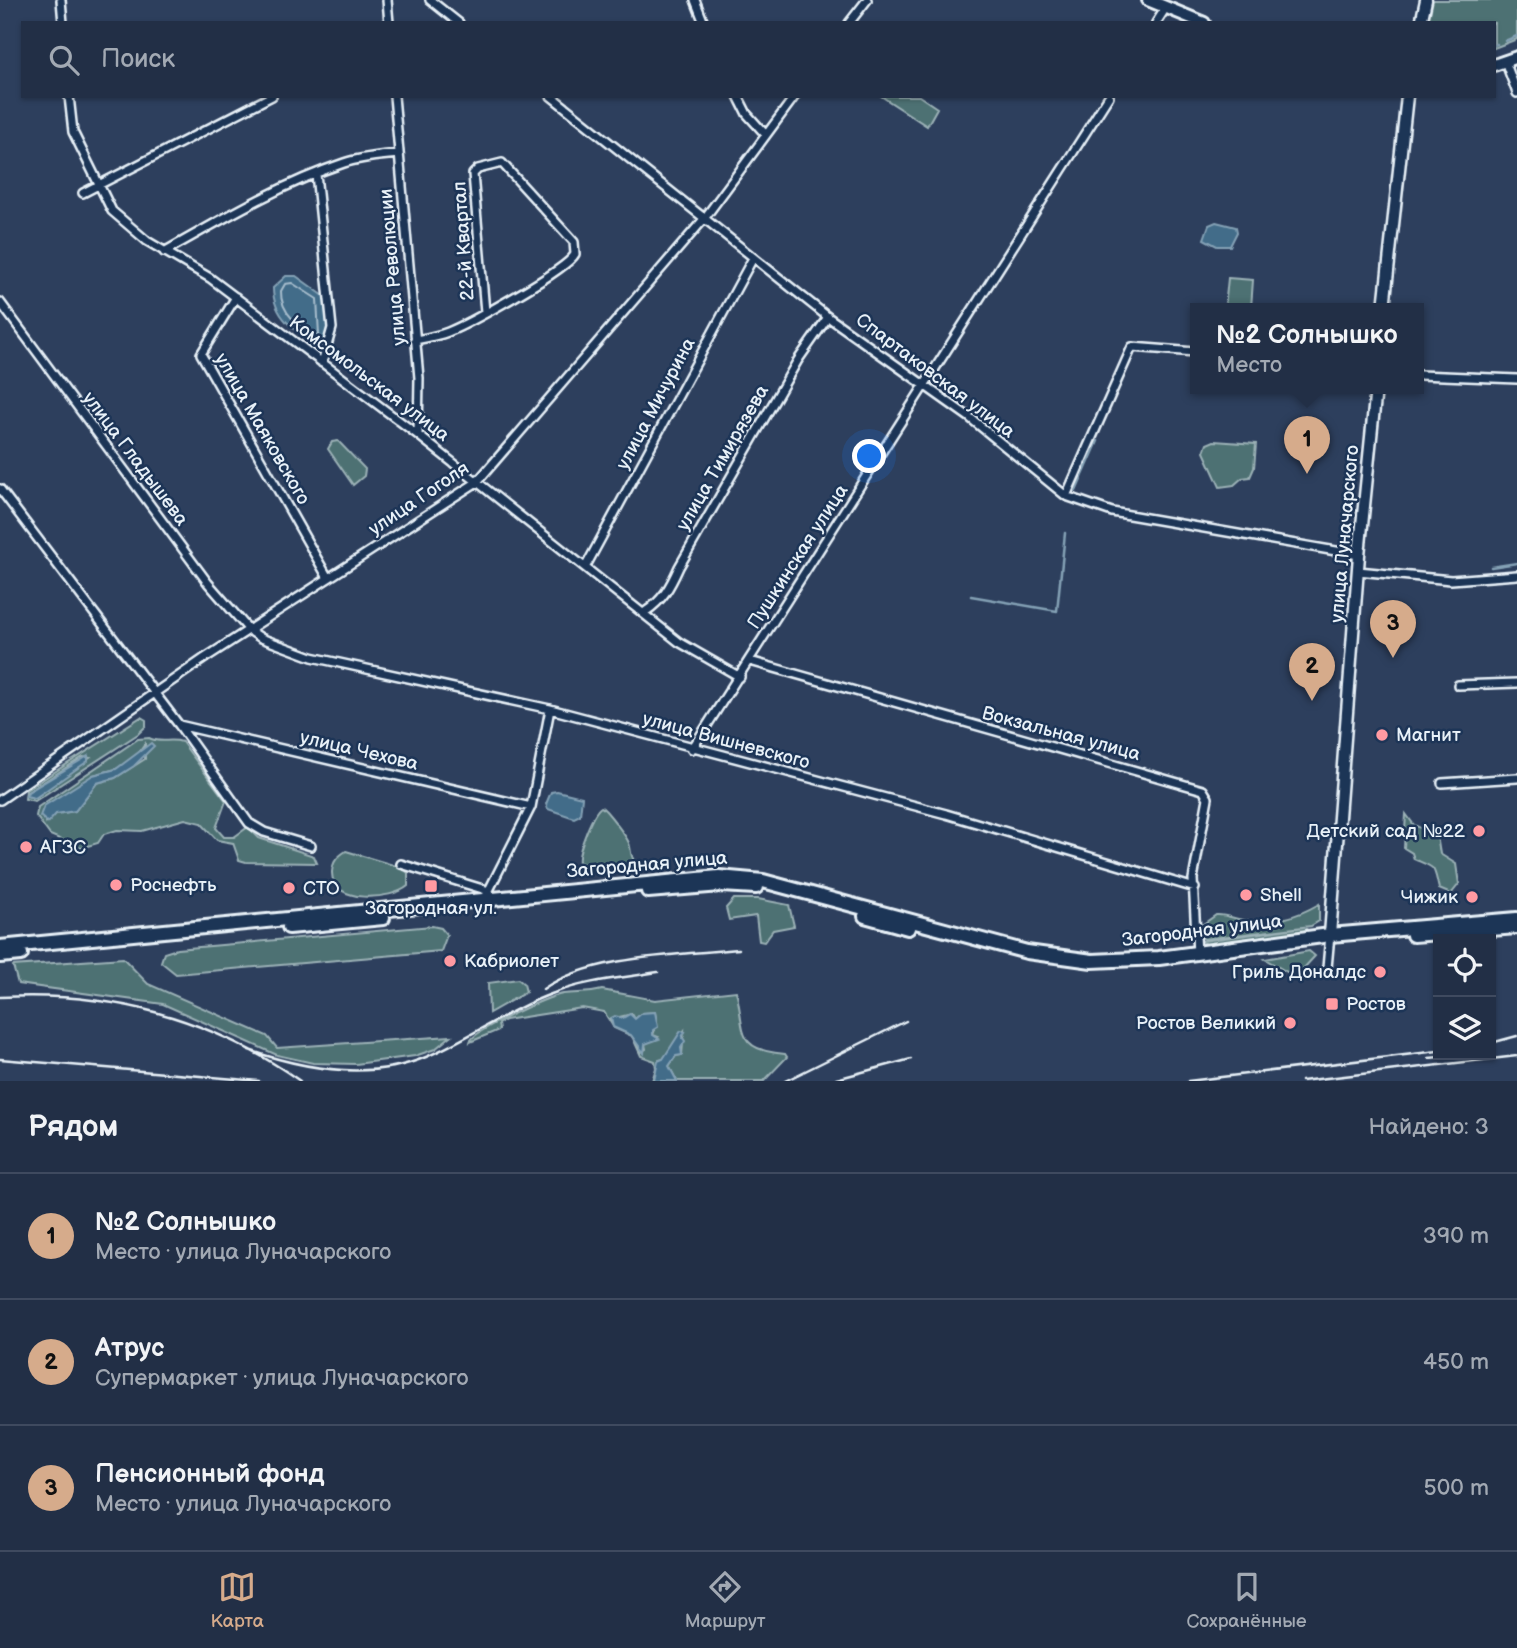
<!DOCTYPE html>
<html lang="ru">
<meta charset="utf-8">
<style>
:root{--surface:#222f46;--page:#2e3b51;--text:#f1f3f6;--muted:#a2a9b3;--line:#3f4a5f;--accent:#d6ab8b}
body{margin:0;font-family:"Balsamiq Sans",sans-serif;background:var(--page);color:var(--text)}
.controls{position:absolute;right:21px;bottom:21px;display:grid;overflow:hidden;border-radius:0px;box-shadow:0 2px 5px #0004}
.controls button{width:63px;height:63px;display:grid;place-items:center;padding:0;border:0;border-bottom:2px solid var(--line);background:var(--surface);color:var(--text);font:35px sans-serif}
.you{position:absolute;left:870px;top:457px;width:24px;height:24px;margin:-18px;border:5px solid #fff;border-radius:50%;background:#1a73e8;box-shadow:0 0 0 10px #1a73e833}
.badge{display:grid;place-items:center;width:46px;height:46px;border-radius:50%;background:var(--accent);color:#111;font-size:23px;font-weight:700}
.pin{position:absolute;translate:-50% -58px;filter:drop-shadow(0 2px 4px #0008)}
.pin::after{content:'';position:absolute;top:37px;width:24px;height:21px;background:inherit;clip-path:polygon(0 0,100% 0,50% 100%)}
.popup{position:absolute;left:1190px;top:303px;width:234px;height:91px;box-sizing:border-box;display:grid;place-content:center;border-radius:0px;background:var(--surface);filter:drop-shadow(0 2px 5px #0005);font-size:23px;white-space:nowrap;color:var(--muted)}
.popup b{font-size:26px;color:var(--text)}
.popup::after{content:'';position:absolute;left:50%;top:100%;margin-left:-14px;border:14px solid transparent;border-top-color:var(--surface)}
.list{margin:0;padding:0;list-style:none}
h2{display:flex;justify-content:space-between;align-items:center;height:91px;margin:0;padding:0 28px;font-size:30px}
h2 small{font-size:23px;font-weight:400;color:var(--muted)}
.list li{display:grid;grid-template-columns:46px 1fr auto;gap:21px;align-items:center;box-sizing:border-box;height:126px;padding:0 28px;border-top:2px solid var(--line)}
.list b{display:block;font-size:26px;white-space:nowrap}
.list p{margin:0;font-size:23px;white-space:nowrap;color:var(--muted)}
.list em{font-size:23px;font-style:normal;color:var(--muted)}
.icon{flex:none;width:38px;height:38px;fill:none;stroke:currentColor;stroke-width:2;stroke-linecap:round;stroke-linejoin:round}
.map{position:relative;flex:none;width:1517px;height:1081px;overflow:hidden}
.search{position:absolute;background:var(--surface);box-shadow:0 2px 5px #0004;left:21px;right:21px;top:21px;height:77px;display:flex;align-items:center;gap:18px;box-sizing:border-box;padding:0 24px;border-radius:0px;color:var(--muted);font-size:26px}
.sheet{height:469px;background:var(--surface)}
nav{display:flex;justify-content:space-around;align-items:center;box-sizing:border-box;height:98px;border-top:2px solid var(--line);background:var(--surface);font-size:19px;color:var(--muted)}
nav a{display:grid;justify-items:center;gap:4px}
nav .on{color:var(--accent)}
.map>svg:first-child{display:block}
.green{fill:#4e7173;stroke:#9bb1b6;stroke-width:2;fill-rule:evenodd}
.water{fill:#426c89;stroke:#84a1b5;stroke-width:2}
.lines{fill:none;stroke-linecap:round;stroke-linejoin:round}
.shore{stroke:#a6bccc;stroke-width:2}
.stream{stroke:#84a1b5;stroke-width:2.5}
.minor-casing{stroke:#e8f1f8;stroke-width:12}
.tertiary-casing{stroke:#e8f1f8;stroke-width:15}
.secondary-casing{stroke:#e8f1f8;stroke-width:16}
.trunk-casing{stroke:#e8f1f8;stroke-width:18}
.minor{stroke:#1d3557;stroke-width:7}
.tertiary{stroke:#1d3557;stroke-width:10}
.secondary{stroke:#1d3557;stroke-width:10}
.trunk{stroke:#1d3557;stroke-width:12}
.rail{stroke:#e8f1f8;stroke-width:2.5}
.poi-dot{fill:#ff9aa2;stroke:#1d3557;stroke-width:2.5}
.labels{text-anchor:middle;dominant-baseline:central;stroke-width:5;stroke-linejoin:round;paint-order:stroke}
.street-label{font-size:19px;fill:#e8f1f8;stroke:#1d3557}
.poi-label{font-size:19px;fill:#e8f1f8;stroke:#1d3557;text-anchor:start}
</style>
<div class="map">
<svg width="1517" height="1081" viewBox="0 0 1517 1081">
<rect width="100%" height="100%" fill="#2d3f5d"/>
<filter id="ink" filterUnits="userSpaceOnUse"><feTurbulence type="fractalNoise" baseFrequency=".0143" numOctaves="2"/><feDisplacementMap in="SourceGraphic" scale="14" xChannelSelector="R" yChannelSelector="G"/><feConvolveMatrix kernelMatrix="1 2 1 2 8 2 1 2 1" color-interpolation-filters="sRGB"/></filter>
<g filter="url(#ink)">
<path class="green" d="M1433 0H1517V39L1494 48V23H1428Z
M881 96H919L937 108 927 126Z
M1228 278 1253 280 1251 308H1225Z
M338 441 365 469 364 476 353 485 328 449 332 442Z
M1214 441 1256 444 1254 468 1250 477 1242 478 1234 485 1220 487 1204 452 1207 444Z
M141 717 146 720V726L138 734 35 801 25 799 26 790ZM83 757 90 758 35 798 27 796 28 792Z
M149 738C161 744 170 738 182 742L226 801 216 828 224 837H234L248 827 259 838 314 856 317 863 246 862 239 860 233 843 217 840 201 823 185 819 142 831 117 830 104 834 98 843 81 848 50 835 36 816 38 807 138 739ZM145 744V759L115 778 97 783 75 811 56 814 45 823 93 775 116 769 136 757Z
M601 807C606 809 626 836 629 843 632 851 629 855 636 863L634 867C620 865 587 869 579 862 577 852 593 812 601 807Z
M1406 814 1414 825 1437 836 1440 854 1456 864 1459 884 1451 894 1439 889C1433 865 1437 869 1414 859L1412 853 1404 848Z
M346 851 403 868 408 873V886C392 900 331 905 332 872 333 861 337 857 346 851Z
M734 899H758L789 905 794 926 773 930 764 942 759 941 756 916 729 920 726 908Z
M1319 904V921L1311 926 1204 939 1198 934 1202 925 1216 915C1226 914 1234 919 1244 920 1272 924 1295 918 1319 904Z
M432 926 441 928 447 935 441 951 176 974 161 962 164 953 177 949Z
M1305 927 1309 932 1209 946 1202 941Z
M1309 951 1315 956 1303 969 1287 972 1265 959Z
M123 958 148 984 267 1036 277 1048 451 1036 435 1049 415 1056 356 1064 313 1063 277 1055 163 1004 18 984 13 966Z
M518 979 524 984 526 992 489 1013 488 983Z
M602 990 655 1000 736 991C746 1031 734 1050 785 1054L787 1057 764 1081H677L669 1066 676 1056 682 1055 684 1031 663 1059 659 1060 655 1081H652L656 1068 655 1061 641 1056 632 1036 614 1028 604 1012 582 1008 505 1020 498 1024 499 1030 470 1042C472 1031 548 996 563 994 576 992 588 994 602 990ZM655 1012 657 1024 653 1035 658 1037 645 1044 646 1049 641 1052 631 1035 611 1019 632 1014 635 1019 642 1013Z"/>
<path class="water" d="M1216 222 1236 227 1237 232 1230 246H1217L1204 239 1209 225Z
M286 276H296L324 296 328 333 326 339 317 344C295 331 273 317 273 288Z
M151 743 154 746 134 766 115 778 97 783 75 811 56 814 48 823 40 816 44 806 93 775 116 769Z
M88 756V761L35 798 26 796 28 792Z
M557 791 582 797 580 815 574 818 548 809 546 804 551 792Z
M655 1012 658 1027 653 1030V1035L659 1039 645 1044 644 1053 631 1035 613 1027 611 1018 615 1016 623 1018 630 1014 635 1019 642 1013Z
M681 1031 685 1032 682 1037 685 1041 681 1048 682 1055 676 1056 669 1066 677 1081H654L658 1061 663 1059Z"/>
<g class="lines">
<path class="shore" d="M292 283 317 299 319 335C300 330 280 312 281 291L285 284Z"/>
<path class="stream" d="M1505 41 1517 36
M1494 45 1497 44
M1076 491 1098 441
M1491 567 1517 563
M971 596 1057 611 1065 533"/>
<g class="minor-casing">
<path id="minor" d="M61 0 63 23
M387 0 389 23
M430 0 459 23
M695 0 704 23
M849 23 867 0
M1156 23 1165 9
M1505 61 1517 93
M69 96 73 132 112 211 147 241 210 278 418 435 679 642 740 677
M394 96 419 378 418 435
M551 96 828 317 969 417 1066 496 1112 512 1359 555
M738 96 747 114 766 135
M316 174 332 328 322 363
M83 193 272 96
M164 252C222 219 281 184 344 163 361 157 380 156 398 154
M236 297 201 354 328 578
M0 302 208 583 249 630 261 638 312 657 550 709 946 814 1195 888
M415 340C426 338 438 336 448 332 468 324 567 270 575 254L574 242 502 163 478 169 473 174 485 312
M1419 375 1517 379
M0 489 179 725 531 807
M1066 496 1132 347 1195 352
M586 566 753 258
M1358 571 1451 580 1517 575
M645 612C663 600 670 587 679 567L798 360 828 317
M750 661 1203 790 1208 798 1193 879 1197 954
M1458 685 1517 683
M179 725 249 823 264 832 311 846
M692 749 1109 96
M1442 783 1517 778
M0 800 205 658 477 482 704 219 795 96
M401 864 489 891
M480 908 531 807 550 709
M1327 968 1330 935"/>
</g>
<g class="tertiary-casing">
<path id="tertiary" d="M1421 23 1426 0
M1384 308 1407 96
M1330 935 1359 555 1376 388"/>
</g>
<g class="secondary-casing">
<path id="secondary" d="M1148 0 1204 23
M1494 65 1517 57"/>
</g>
<g class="trunk-casing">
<path id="trunk" d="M648 891 721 885 756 887
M865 916 908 928
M289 927 383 918
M1413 935 1517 927
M0 947 719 877 763 881 1027 952 1092 961 1159 958 1330 935 1517 919
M0 956 21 954"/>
</g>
<use href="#minor" class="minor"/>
<use href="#tertiary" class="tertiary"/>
<use href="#secondary" class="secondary"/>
<use href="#trunk" class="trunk"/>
<path class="rail" d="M543 989C593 955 680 955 739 949
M0 997C111 991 209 1017 300 1081
M1491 1043 1517 1036
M249 1050C304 1069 370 1081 426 1057 470 1038 509 1009 554 993 588 980 623 978 658 972
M1429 1058 1461 1055
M0 1059 259 1081
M785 1081 906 1021
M829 1081 911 1059
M1188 1081 1438 1051
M1301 1081 1517 1056"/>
</g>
</g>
<g class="poi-dot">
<circle cx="1382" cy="735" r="7"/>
<circle cx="1479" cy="831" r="7"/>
<circle cx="26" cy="847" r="7"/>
<circle cx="116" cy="885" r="7"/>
<rect x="424" y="879" width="14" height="14" rx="3.5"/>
<circle cx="289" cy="888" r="7"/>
<circle cx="1246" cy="895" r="7"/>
<circle cx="1472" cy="897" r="7"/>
<circle cx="450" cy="961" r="7"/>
<circle cx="1380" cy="972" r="7"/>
<rect x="1325" y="997" width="14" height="14" rx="3.5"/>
<circle cx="1290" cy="1023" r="7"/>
</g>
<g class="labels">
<g class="street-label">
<text transform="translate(464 241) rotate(-94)">22-й Квартал</text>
<text transform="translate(393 267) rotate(-95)">улица Революции</text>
<text transform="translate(935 376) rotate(37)">Спартаковская улица</text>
<text transform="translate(369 379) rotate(37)">Комсомольская улица</text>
<text transform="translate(656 404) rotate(-62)">улица Мичурина</text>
<text transform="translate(262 429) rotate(60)">улица Маяковского</text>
<text transform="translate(723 458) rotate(-60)">улица Тимирязева</text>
<text transform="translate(135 459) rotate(53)">улица Гладышева</text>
<text transform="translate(419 499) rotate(-34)">улица Гоголя</text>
<text transform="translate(1345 534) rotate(-85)">улица Луначарского</text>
<text transform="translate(798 557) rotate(-57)">Пушкинская улица</text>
<text transform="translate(1061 734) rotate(15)">Вокзальная улица</text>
<text transform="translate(726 741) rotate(15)">улица Вишневского</text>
<text transform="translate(359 751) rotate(13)">улица Чехова</text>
<text transform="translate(647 865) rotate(-5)">Загородная улица</text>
<text transform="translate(1202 931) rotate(-7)">Загородная улица</text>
</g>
<g class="poi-label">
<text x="1396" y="735">Магнит</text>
<text x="1465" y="831" text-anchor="end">Детский сад №22</text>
<text x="40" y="847">АГЗС</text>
<text x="130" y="885">Роснефть</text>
<text x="303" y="888">СТО</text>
<text x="1260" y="895">Shell</text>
<text x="1458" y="897" text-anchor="end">Чижик</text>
<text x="431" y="908" text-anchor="middle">Загородная ул.</text>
<text x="464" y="961">Кабриолет</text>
<text x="1366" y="972" text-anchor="end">Гриль Доналдс</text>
<text x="1346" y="1004">Ростов</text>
<text x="1276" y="1023" text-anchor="end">Ростов Великий</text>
</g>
</g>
</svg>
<div class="controls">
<button><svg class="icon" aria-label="locate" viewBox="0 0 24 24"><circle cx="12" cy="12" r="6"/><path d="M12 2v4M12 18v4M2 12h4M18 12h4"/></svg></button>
<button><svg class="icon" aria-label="layers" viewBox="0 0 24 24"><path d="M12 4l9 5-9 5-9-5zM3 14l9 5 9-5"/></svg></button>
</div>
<div class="you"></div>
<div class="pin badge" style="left:1307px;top:474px">1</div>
<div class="popup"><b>№2 Солнышко</b>Место</div>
<div class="pin badge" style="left:1312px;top:701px">2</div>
<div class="pin badge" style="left:1393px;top:658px">3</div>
<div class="search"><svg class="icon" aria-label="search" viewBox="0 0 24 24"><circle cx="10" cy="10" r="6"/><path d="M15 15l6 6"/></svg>Поиск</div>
</div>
<section class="sheet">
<h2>Рядом<small>Найдено: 3</small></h2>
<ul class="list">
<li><span class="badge">1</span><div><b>№2 Солнышко</b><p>Место · улица Луначарского</p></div><em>390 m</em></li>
<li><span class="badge">2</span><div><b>Атрус</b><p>Супермаркет · улица Луначарского</p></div><em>450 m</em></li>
<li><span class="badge">3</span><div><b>Пенсионный фонд</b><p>Место · улица Луначарского</p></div><em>500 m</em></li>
</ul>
</section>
<nav>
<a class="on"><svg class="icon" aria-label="map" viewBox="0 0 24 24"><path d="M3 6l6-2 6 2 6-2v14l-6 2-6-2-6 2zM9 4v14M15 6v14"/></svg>Карта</a>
<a><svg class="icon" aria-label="directions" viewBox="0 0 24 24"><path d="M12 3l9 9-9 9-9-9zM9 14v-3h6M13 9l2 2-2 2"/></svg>Маршрут</a>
<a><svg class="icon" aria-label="saved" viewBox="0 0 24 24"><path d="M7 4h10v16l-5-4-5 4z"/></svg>Сохранённые</a>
</nav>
